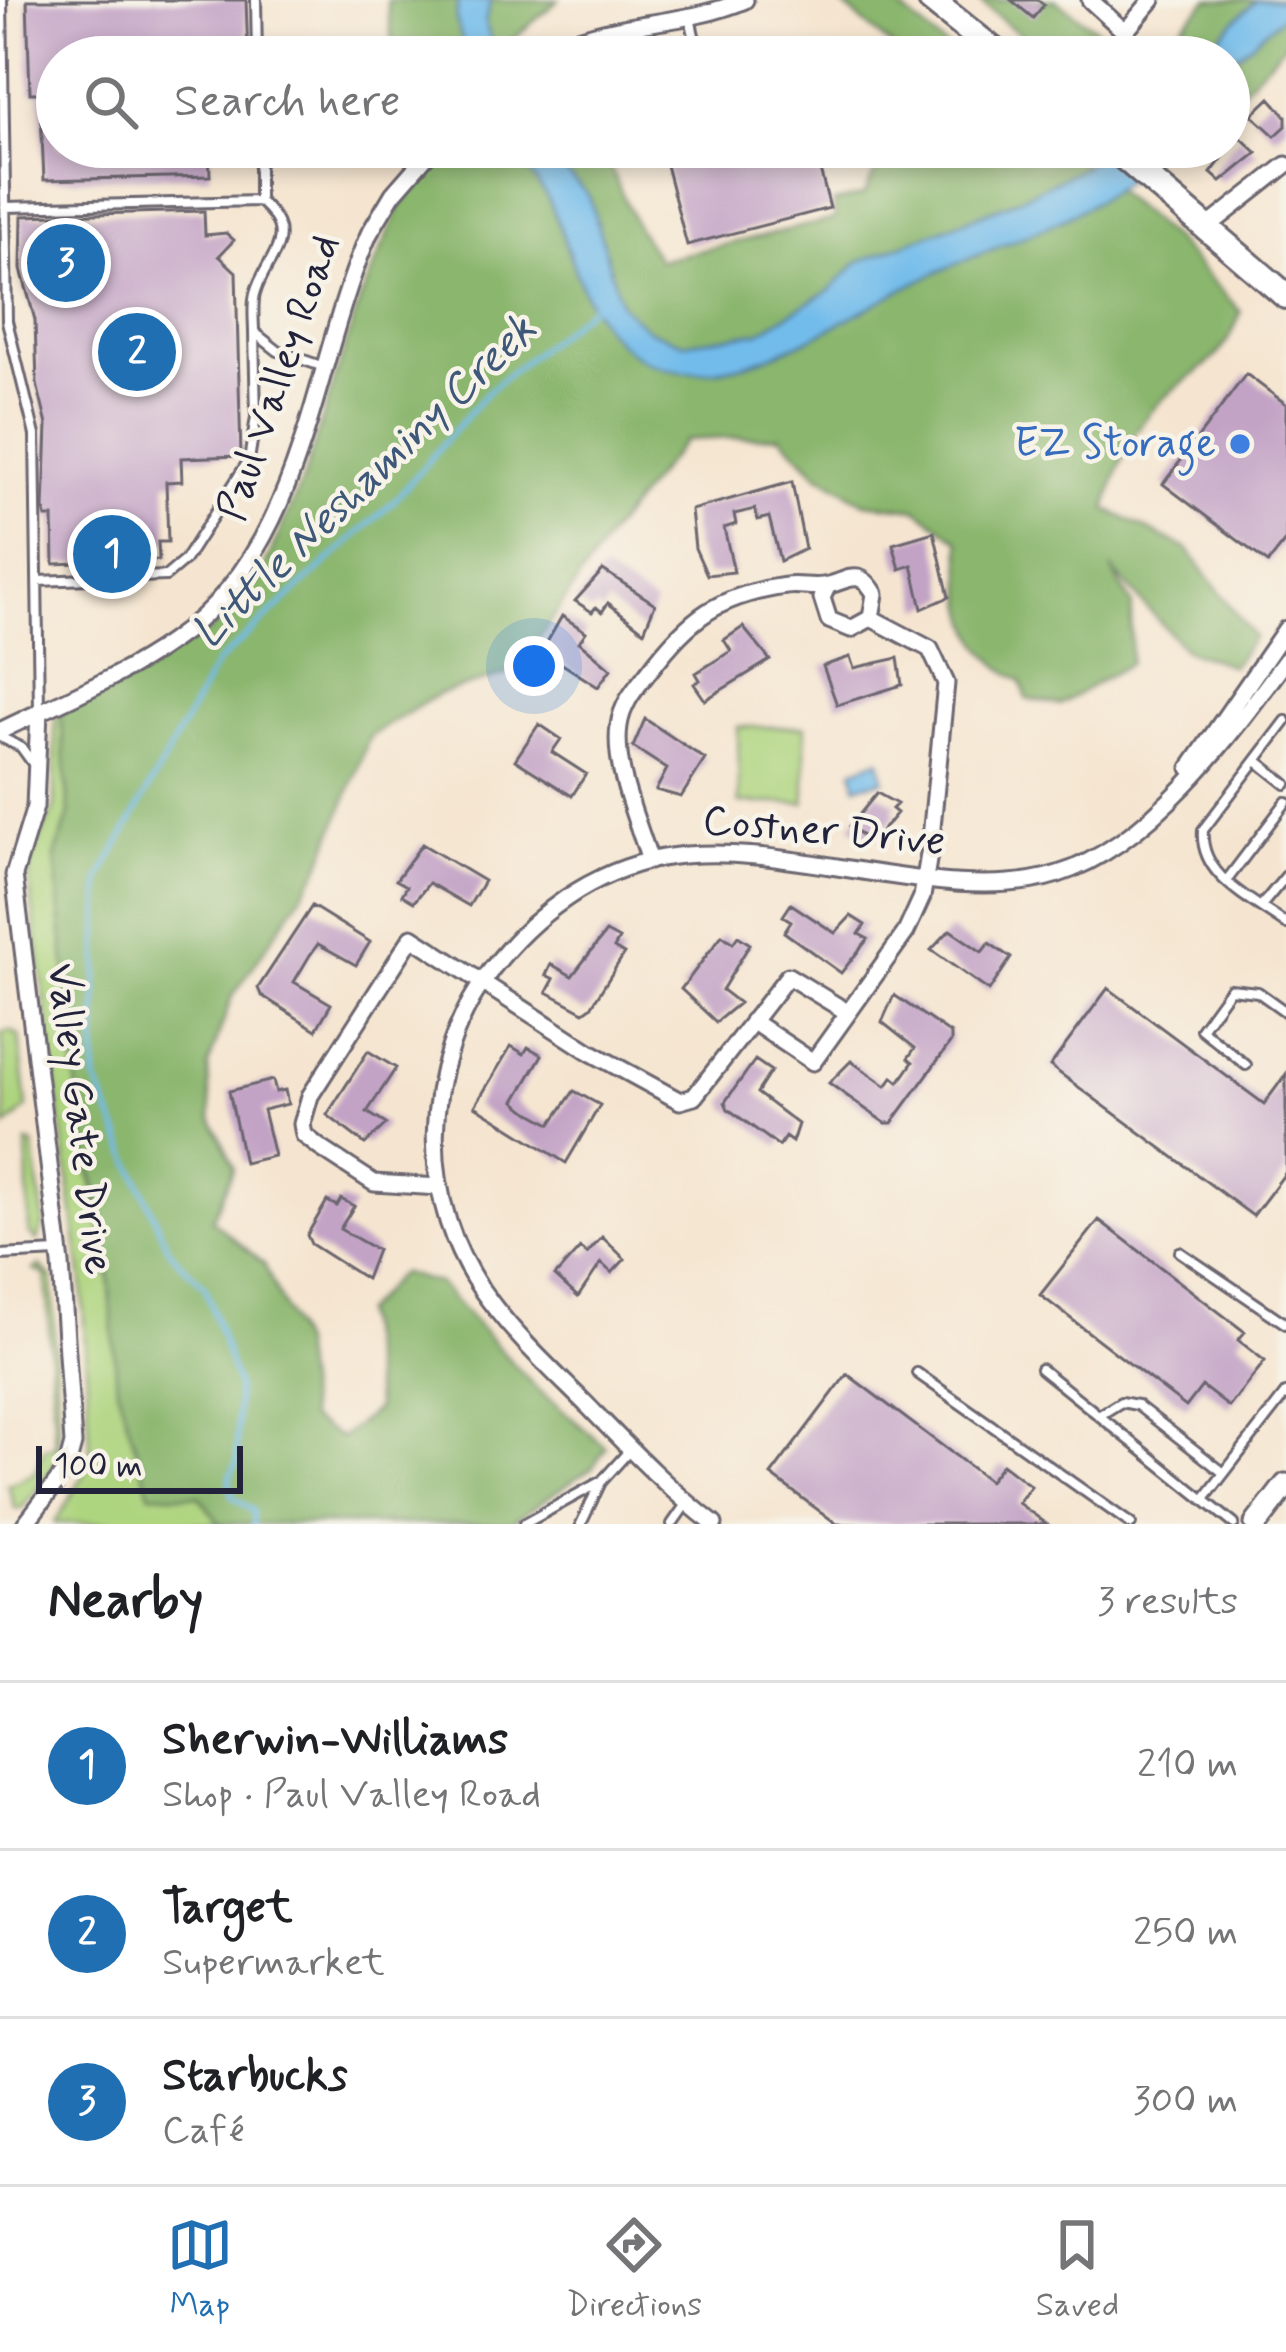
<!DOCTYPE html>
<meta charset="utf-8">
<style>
:root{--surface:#fff;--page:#f2f2f2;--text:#202124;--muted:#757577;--line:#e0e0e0;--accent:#1f6fb2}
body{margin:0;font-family:Mynerve,sans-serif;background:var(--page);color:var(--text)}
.scale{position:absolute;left:36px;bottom:30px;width:207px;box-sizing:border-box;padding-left:12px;border:6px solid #22223b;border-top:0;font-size:33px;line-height:42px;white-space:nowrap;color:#22223b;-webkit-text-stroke:9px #f7f3e8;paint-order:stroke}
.you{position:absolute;left:534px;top:666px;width:42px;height:42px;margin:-30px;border:9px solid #fff;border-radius:50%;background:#1a73e8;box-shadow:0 0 0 18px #1a73e833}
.badge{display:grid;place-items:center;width:78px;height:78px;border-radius:50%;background:var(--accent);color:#fff;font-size:39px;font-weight:700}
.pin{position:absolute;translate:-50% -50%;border:6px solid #fff;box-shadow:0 3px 12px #0006}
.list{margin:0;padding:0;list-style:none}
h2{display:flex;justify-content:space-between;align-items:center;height:156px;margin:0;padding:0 48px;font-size:51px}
h2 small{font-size:39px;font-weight:400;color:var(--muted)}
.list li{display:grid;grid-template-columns:78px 1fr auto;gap:36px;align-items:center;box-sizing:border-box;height:168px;padding:0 48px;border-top:3px solid var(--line)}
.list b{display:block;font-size:45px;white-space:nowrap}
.list p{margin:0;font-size:39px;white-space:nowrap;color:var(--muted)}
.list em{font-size:39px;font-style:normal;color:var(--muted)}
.icon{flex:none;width:66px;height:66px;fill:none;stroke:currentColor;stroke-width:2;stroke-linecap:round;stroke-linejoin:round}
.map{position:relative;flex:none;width:1286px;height:1524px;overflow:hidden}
.search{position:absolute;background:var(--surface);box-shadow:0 6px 18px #0003;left:36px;right:36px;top:36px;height:132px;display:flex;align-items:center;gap:30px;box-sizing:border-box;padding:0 42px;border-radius:66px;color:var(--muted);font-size:45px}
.sheet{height:660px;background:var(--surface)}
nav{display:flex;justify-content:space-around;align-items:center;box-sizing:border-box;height:168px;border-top:3px solid var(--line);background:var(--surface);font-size:33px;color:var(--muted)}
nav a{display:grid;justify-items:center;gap:6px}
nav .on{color:var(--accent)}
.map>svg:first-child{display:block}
.green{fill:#add47e;stroke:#687b5c;stroke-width:3}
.forest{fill:#8ab66d;stroke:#566c54;stroke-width:3}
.water{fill:#72bceb;stroke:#4a6f93;stroke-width:3}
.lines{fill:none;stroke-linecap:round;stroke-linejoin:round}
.stream{stroke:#72bceb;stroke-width:4.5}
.building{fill:#c2a3c6}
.service-casing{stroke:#6c666f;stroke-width:14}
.minor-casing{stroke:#6c666f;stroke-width:21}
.tertiary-casing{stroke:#6c666f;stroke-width:27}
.primary-casing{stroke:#6c666f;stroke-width:30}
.service{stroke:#fff;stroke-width:8}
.minor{stroke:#fff;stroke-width:15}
.tertiary{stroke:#fff;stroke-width:21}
.primary{stroke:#fff;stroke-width:24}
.shop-dot{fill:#3f7fe0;stroke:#f7f3e8;stroke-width:4.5}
.labels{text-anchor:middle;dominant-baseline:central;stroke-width:9;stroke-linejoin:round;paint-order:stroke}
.street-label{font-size:42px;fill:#22223b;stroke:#f7f3e8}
.shop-label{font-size:42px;fill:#366cbe;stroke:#f7f3e8;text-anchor:end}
.water-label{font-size:45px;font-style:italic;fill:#3e5879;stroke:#f7f3e8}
</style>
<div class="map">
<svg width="1286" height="1524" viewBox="0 0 1286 1524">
<rect width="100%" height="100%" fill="#f7f3e8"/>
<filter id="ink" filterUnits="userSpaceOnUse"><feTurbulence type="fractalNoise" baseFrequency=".00833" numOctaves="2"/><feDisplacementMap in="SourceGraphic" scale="24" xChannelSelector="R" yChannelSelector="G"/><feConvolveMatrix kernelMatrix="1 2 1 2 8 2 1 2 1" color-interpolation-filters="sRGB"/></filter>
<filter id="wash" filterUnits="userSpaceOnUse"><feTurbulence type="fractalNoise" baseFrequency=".004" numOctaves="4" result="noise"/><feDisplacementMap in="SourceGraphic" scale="48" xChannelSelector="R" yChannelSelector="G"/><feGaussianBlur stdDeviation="2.7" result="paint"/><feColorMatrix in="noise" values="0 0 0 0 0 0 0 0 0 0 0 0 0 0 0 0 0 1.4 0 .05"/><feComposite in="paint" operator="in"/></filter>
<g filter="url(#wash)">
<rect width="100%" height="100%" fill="#f5e5d0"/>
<path class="green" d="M61 714 69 814 55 857 80 1119 150 1493 199 1496 220 1524 55 1523 84 1475 90 1448 82 1281 29 881 32 859 55 806V718Z
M738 727H805V803H739Z
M11 1031 19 1036 27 1108 6 1127 2 1034Z
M27 1143 33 1145 44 1223 37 1241 29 1233Z
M40 1266 52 1278 59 1450 54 1467 22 1508 15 1509 8 1485 34 1473 45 1448 55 1447 46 1275 34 1270Z"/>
<path class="forest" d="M387 0H559L492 57H394Z
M837 0H891L958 57H904Z
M978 0H1055L1137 57H1047Z
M1208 0H1286V43L1229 103V57H1151Z
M449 147H601L637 227 659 260 835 219 834 202 864 195 887 147H1064L1175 241 1241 312C1220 369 1201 363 1161 401 1129 431 1118 468 1106 509L1187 549 1254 637 1232 666 1185 650 1111 568 1132 604 1130 663 1060 705 1027 699 1021 681C962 648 964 603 960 541L916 509 865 503 818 474 780 436 685 440 613 529 517 671 437 695 370 736 319 869 231 999 208 1066 211 1117 234 1167 212 1220 264 1264 300 1344 309 1419 341 1438 377 1409 362 1313 400 1273 438 1283 536 1388 606 1447 593 1467 509 1524H220L199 1496 150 1494 117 1388 106 1234 80 1119 55 857 69 814 61 714 210 630 260 577 304 476 360 300 400 206Z"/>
<path class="water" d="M458 0H491L485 22 496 57H467L456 19Z
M1256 0H1286V13L1229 62V57H1198Z
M511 147H542L589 196 621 305 648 330 684 343 759 332 830 290 858 262 1008 204 1082 168 1106 147H1161C1101 217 1012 238 931 275 853 310 731 405 644 360 586 330 574 261 552 207 544 186 522 168 511 147Z
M880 759 884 780 856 786 853 770Z"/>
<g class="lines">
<path class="stream" d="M253 1524V1511L232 1496 229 1479 237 1462V1387L205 1287 169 1251 95 1078 100 879 216 664 394 501 488 391 593 305"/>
</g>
<g id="blocks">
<path class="building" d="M27 0H246L248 57H57V147H209L210 176 44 180 40 93H30Z
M1011 0H1038L1044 5 1033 18Z
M1270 98 1286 116V126L1275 136 1252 115Z
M1239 136 1257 153 1221 182 1211 173Z
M687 147H814L830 208 687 245 662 150Z
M204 211 205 235 226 233 234 240 219 256 236 272 241 456 181 458 182 481 166 482 168 542H158L159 560 54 564 53 517H46L44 509 47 425 37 384 35 320 21 269 22 216Z
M1246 374 1286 404V540L1268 563 1163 484Z
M792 482 805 549 780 561 769 517 758 520 755 509 734 514 736 524 724 528 734 572 707 575 695 548 691 510Z
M934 532 949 597 922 609 912 565 900 569 893 544Z
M603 570 655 604 644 631 608 603 602 612 596 607 592 612 575 601Z
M562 616 586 632 579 642 611 669 598 687 542 651Z
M743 627 770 660 705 700 694 684 700 680 696 673 731 651 724 640Z
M850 657 854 668 898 658 902 685 837 705 823 666Z
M645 719 705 759 681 797 656 790 667 769 633 747Z
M539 724 561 739 552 752 586 774 572 796 515 760Z
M877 793 897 804 892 809 897 813 876 838 872 834 867 840 850 826Z
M422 844 484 881 469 906 429 883 414 902 402 895 407 886 396 880Z
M791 904 835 933 851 916 865 925 859 934 868 939 841 973 784 932 791 921 783 916Z
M312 906 370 942 356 965 318 944 310 955 294 982 331 1004 316 1030 261 995 258 988Z
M950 930 982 952 989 943 1011 958 989 991 931 950Z
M606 932 619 939 614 948 624 954 591 1007 584 1012 547 992 554 979 546 975 551 964 572 976Z
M722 935 733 943 738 936 750 944 722 990 739 1003 716 1022 681 989Z
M1108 988 1264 1104 1286 1074V1172L1253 1216 1050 1066Z
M894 995 951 1034V1042L892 1123H885L829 1083 851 1061 886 1086 893 1077 899 1082 913 1062 908 1058 915 1048 882 1022Z
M511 1046 524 1054 528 1047 542 1055 515 1101 524 1109 551 1124 574 1091 600 1105 566 1163 475 1106Z
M368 1051 396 1068 367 1112 386 1124 365 1144 327 1115Z
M755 1060 771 1071 757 1093 798 1124 792 1142 785 1137 779 1146 728 1109 725 1102Z
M273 1080 276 1092 285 1090 288 1104 263 1110 274 1156 244 1163 229 1091Z
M341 1199 354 1206 340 1229 377 1250 366 1279 311 1244 307 1235 327 1201 337 1206Z
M1099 1220 1245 1332 1238 1340 1265 1361 1229 1407 1202 1386 1186 1407 1040 1295Z
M602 1237 625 1259 612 1273 601 1263 578 1297 555 1276 580 1248 587 1254Z
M847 1374 989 1481 1002 1464 1031 1486 1018 1503 1047 1524H837L771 1475Z"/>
</g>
</g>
<g filter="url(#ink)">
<use href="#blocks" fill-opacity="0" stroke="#6c666f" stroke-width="3"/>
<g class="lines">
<g class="service-casing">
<path id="service" d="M2 0 7 321 35 435 39 710
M256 0 257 57
M690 18 699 57
M574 40 581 57
M259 147V201C303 237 265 257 255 294 252 305 254 321 254 332L278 351 324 367
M5 207 259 201
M38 581 166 576 185 560 249 460 256 417 254 332
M1286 721 1203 830C1199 877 1252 899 1286 924
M0 737 21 747 34 765
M1257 761 1286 784
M1227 880 1286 802
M1261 906 1286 876
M1246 1065 1201 1029 1230 989 1258 992 1286 1012
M1180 1252 1286 1324
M0 1255 58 1252
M1041 1369 1234 1524
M917 1373 1131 1524
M1100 1415 1121 1402 1137 1405 1224 1473
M1205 1498 1286 1393
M524 1524 600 1482
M581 1524 601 1482 629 1451
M672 1524 686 1504"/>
</g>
<g class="minor-casing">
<path id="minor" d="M1090 0 1125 32 1152 0
M539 57C603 18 678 29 745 0
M1206 228 1286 165
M0 731C57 703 120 678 172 641 306 549 309 371 369 234L393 194 434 147
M1190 768 1286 629
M650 861C638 822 613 767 619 726 622 703 636 688 650 670 689 618 719 595 786 586 798 584 811 588 823 586 845 584 858 564 875 594L871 618 851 629 829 620 822 598 827 587
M752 1021 813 1062 906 932 922 897 930 848 946 683 930 649 871 618
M439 1187 374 1183 319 1147 304 1135 302 1124 310 1096 412 937 590 1052 680 1101 694 1097 788 976 847 1012
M25 1524 66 1470 73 1444 61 1264 14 875 35 807 39 711
M714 1524C668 1489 628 1447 588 1406 554 1372 518 1339 489 1300 415 1204 419 1065 491 970 533 915 592 871 662 858 785 836 945 910 1058 874 1149 846 1231 735 1286 660"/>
</g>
<g class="tertiary-casing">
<path id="tertiary" d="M1256 1524 1286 1485"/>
</g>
<g class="primary-casing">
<path id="primary" d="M931 0 1002 57
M1112 147 1286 296"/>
</g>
<use href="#service" class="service"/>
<use href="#minor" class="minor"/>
<use href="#tertiary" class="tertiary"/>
<use href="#primary" class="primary"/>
</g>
</g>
<circle class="shop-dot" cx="1240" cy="444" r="12"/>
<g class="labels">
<g class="street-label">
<text transform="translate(280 378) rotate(-71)">Paul Valley Road</text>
<text transform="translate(824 832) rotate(5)">Costner Drive</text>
<text transform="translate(79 1119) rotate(83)">Valley Gate Drive</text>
</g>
<g class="shop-label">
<text x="1216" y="444">EZ Storage</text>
</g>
<g class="water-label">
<text transform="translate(365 482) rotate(-44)">Little Neshaminy Creek</text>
</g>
</g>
</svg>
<div class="scale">100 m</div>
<div class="you"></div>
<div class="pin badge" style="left:112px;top:554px">1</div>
<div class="pin badge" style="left:137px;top:352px">2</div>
<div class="pin badge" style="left:66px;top:263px">3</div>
<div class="search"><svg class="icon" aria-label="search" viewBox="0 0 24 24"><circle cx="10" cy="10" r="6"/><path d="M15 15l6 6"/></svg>Search here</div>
</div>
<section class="sheet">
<h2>Nearby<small>3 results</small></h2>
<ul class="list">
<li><span class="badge">1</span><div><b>Sherwin-Williams</b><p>Shop · Paul Valley Road</p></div><em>210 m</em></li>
<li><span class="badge">2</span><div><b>Target</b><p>Supermarket</p></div><em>250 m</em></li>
<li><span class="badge">3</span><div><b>Starbucks</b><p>Café</p></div><em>300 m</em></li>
</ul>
</section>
<nav>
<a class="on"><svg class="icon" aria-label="map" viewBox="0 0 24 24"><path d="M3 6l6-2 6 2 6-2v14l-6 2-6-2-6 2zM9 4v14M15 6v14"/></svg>Map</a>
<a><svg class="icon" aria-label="directions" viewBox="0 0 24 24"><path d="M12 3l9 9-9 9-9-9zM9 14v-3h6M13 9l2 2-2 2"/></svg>Directions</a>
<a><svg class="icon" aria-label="saved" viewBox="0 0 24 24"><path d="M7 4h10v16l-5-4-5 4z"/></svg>Saved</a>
</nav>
